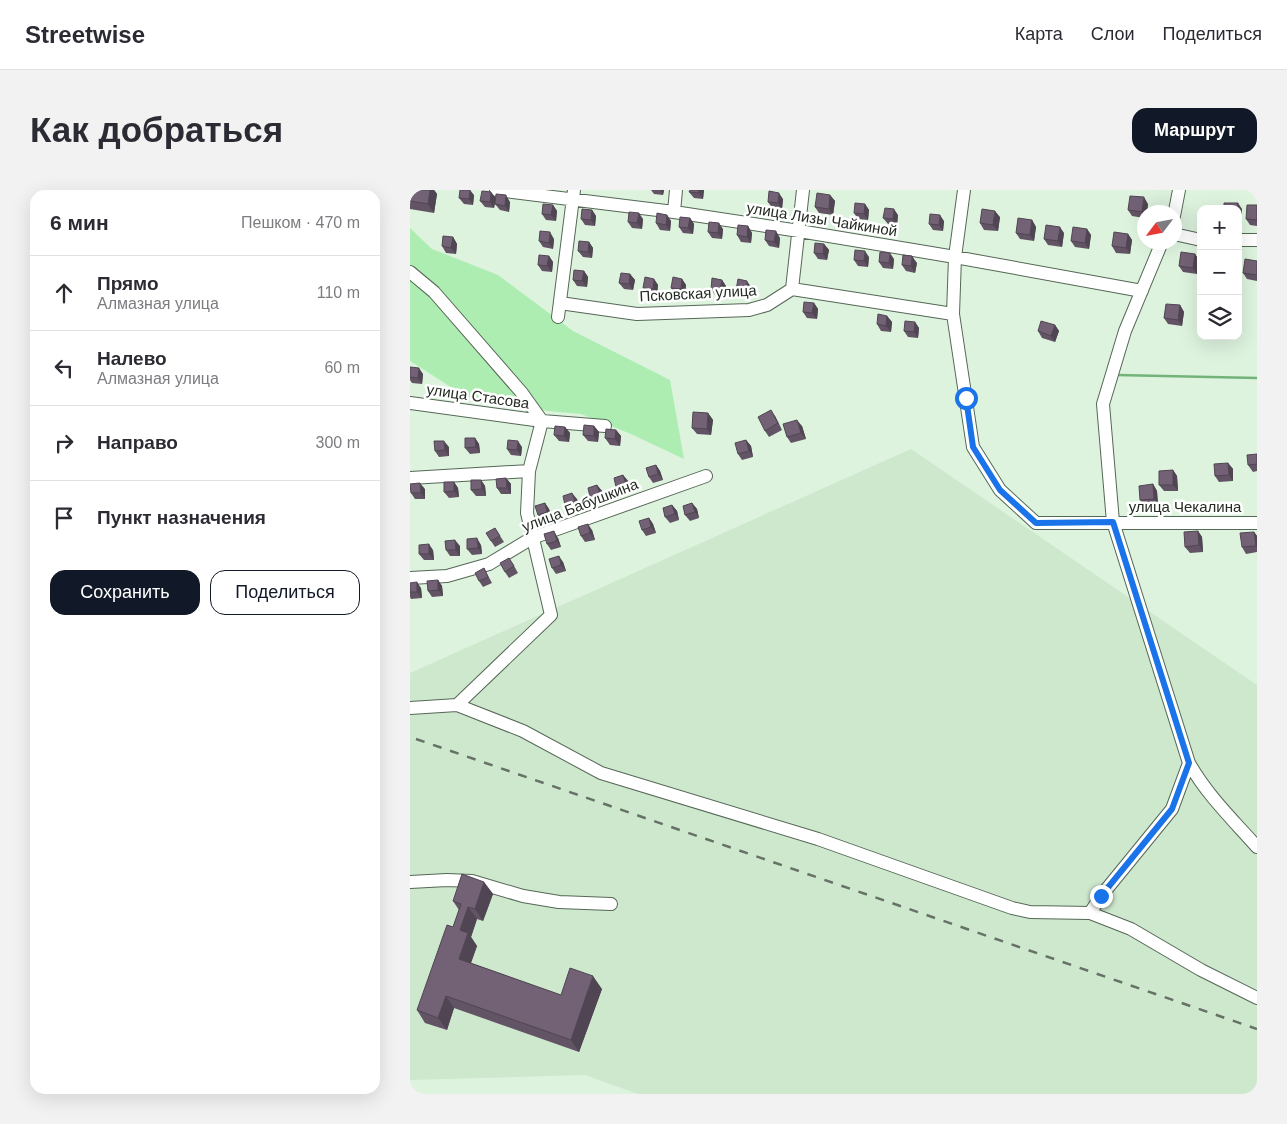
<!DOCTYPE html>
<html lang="ru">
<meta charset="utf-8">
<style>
:root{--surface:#fff;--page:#f2f2f3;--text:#2b2b33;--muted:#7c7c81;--line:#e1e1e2;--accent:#111827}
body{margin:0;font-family:Arial,sans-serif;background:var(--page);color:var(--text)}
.controls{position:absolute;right:15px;top:15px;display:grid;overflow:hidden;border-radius:10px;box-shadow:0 5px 20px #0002}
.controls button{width:45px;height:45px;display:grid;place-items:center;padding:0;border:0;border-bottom:1px solid var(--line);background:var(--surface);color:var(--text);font:25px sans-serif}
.compass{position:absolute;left:727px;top:15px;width:45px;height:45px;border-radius:50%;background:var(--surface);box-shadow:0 5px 20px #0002;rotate:238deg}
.stop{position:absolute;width:15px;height:15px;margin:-11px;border:4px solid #1a73e8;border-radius:50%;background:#fff}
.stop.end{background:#1a73e8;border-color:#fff;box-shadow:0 1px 5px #0008}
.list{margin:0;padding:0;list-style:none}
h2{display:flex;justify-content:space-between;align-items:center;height:65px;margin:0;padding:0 20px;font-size:21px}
h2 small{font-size:16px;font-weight:400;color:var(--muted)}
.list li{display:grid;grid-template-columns:32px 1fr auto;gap:15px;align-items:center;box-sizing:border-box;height:75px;padding:0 20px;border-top:1px solid var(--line)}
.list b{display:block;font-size:19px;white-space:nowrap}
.list p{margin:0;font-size:16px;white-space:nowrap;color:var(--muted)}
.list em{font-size:16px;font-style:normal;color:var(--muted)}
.actions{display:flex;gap:10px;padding:15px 20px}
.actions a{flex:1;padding:11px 0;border:1px solid var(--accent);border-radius:15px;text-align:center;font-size:18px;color:var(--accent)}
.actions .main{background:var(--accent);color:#fff}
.icon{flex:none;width:28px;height:28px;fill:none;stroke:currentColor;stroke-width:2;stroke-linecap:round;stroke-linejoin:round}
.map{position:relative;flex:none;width:847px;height:904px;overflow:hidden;border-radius:15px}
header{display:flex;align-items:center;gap:30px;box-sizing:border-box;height:70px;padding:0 25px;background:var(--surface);border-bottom:1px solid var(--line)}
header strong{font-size:24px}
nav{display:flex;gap:28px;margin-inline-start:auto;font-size:18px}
.intro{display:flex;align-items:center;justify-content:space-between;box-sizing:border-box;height:120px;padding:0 30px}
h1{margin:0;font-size:35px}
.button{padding:12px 22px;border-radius:15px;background:var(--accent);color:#fff;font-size:18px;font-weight:700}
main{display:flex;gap:30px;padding:0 30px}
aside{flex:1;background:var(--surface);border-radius:15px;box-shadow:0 5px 20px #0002}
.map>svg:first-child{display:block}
.built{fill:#cee8ce}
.green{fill:#aeedb2}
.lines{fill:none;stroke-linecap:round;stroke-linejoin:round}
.stream{stroke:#73b379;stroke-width:2.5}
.minor-casing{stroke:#556756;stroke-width:14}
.minor{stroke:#fff;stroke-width:12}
.rail{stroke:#657265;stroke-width:2.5;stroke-dasharray:9 9;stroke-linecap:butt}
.wall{fill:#635465}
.shaded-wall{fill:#504552}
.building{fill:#736275;stroke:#504552}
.route{stroke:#1a73e8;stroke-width:6}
.labels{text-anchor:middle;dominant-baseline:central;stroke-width:5;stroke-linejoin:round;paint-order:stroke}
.street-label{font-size:15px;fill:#232b23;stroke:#fff}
</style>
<header>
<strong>Streetwise</strong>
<nav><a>Карта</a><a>Слои</a><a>Поделиться</a></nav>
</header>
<div class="intro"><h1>Как добраться</h1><a class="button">Маршрут</a></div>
<main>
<aside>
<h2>6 мин<small>Пешком · 470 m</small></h2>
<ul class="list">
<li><svg class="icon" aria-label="ahead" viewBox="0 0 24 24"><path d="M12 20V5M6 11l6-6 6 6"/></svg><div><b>Прямо</b><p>Алмазная улица</p></div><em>110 m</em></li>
<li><svg class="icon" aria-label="left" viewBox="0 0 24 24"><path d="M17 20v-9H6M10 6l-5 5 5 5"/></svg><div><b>Налево</b><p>Алмазная улица</p></div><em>60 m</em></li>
<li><svg class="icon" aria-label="right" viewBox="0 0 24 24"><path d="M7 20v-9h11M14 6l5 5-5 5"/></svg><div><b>Направо</b></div><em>300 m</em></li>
<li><svg class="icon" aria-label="arrive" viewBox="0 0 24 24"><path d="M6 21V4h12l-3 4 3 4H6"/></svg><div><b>Пункт назначения</b></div></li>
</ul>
<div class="actions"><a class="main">Сохранить</a><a>Поделиться</a></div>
</aside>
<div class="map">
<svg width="847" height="904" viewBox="0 0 847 904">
<rect width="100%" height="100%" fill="#ddf3de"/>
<path class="built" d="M501 259 847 495V904H228L175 885 0 890V483Z"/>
<path class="green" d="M0 38 22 59 88 85 163 141 260 190 274 269 221 244 171 224 137 221 55 206 0 171Z"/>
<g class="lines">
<path class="stream" d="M707 185 847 188"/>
<g class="minor-casing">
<path id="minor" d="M86 0 264 22 389 41 545 67 732 101
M554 0 545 67 543 124 563 257 590 300 626 333H847
M264 22 266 0
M764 26 769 0
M764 44 791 50
M828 50H847
M0 82 24 102 112 203 132 231
M382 99 393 0
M150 113 227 124 339 120 357 115 382 99 543 124
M148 127 164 0
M0 213 132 231 195 236
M0 288 119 281
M0 388 37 386 79 374 122 348 296 286
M47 515 141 425 117 323 119 281 132 231
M0 518 47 515 113 541 191 583 408 649 602 718 620 722 680 723 691 706 762 619 779 573 703 332 693 214 715 141 752 52
M779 573C797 605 823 630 847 657
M0 692 37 690 62 691 113 706 149 712 201 714
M680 723 721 739 791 780 847 808"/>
</g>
<use href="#minor" class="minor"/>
<path class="rail" d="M6 549 847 839"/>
</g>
<path class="wall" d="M0 0H24L27 4 24 23 0 19Z
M241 0H254L253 5 244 4Z
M294 0 293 9 284 8 279 2Z
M64 5 63 15 54 14 49 8Z
M420 5 425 11 423 25 409 23 405 17Z
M86 8 84 18 75 17 70 11Z
M373 9 372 19 362 18 358 12Z
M100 12 99 22 90 20 85 14Z
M455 14 459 20 458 30 448 29 444 23Z
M738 14 737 22H734V28L722 26 718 20Z
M143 15 147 21 146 31 136 30 132 24Z
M847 15V36L840 35 836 29Z
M828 19H832V34H828Z
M182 20 186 26 185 36 175 35 171 29Z
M257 25 261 31 260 41 250 40 246 33Z
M488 25 487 35 478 34 473 28Z
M590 27 588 41 574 40 570 33Z
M280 28 284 34 283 44 273 43 269 37Z
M233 29 232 39 222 38 218 32Z
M622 30 626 37 624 51 610 49 606 43Z
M534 31 533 41 523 40 519 34Z
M338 36 342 43 341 53 331 52 327 45Z
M313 39 312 49 302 48 298 42Z
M677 39 681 45 679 59 665 57 661 51Z
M654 43 652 57 638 55 634 49Z
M718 44 722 50 720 64 706 63 702 56Z
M43 47 47 54 46 64 36 63 32 56Z
M370 48 369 58 359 56 355 50Z
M144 49 143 59 133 57 129 51Z
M179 52 183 58 182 68 173 67 168 61Z
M414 54 419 60 417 70 408 69 404 63Z
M785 64 789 70 787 84 773 82 769 76Z
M139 66 143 72 142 82 132 81 128 75Z
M459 67 458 77 448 76 444 70Z
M484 69 483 79 473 78 469 72Z
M847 71V91L837 89 833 83Z
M507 73 505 83 496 81 492 75Z
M174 81 178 87 177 97 167 96 163 90Z
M220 84 225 90 223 100 214 99 209 93Z
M244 89 248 95 247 105 238 104 233 98Z
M272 89 276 95 275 105 266 104 261 98Z
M312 90 316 96 315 106 305 105 301 99Z
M341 97 340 107 331 106 326 100Z
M404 113 408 119 407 129 397 128 393 122Z
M770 115 774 122 772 136 758 134 754 128Z
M477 126 482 132 481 142 471 141 467 134Z
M505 132 509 138 508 148 498 147 494 141Z
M645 135 649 141 645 152 632 148 628 141Z
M0 177 13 184 12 194 2 193 0 190Z
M298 223 303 230 301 245 287 244 282 238Z
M365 226 372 240 359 247 355 241Z
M184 236 189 242 188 252 178 251 173 245Z
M392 236 396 249 381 253 377 247Z
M155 237 160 243 159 252 149 251 144 245Z
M206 240 211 246 210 256 200 255 195 248Z
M65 248 69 254 70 263 60 264 55 258Z
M336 250 341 256 343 267 332 270 328 264Z
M39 257V266L29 267 25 261Z
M112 257 111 266 101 265 97 259Z
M847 264V281L843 282 838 275Z
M818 273 823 279V291L809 292 805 286Z
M246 275 250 281 253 290 243 293 239 287Z
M763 280 767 286 768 301H754L749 295Z
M213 285 218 291 220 300 210 303 206 297Z
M96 288 101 294V304H91L87 298Z
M71 290 75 296 76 306H66L61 300Z
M44 292 48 298 49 307 39 308 34 302Z
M743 294 747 301 748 315 735 316 730 310Z
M187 295 192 301 194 310 185 313 180 307Z
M15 299V309H5L1 303Z
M167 309 169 318 160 321 155 315Z
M135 313 139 319 142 328 132 331 128 325Z
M282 313 287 319 289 328 280 331 275 325Z
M262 315 267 321 269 330 260 333 255 327Z
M239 328 243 334 246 343 236 346 232 340Z
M85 338 94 352 85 357 81 351Z
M182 340 185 350 175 352 171 346Z
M788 341 792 347 793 362 780 363 775 357Z
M844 342 847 346V362L836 364 832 357Z
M148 348 151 357 141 360 137 354Z
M71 355 72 364 62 365 57 359Z
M50 356V366H40L36 360Z
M23 360 24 370H14L9 364Z
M153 372 156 381 146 384 142 378Z
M103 374 108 383 99 388 95 382Z
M74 378 82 393 73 397 69 391Z
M28 390 32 396 33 406 22 407 18 401Z
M0 393 11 398 12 408 1 409 0 407Z
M74 692 83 704 73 731 67 729 61 747 67 756 61 773 151 805 192 799 169 862 44 818 37 840 15 833 7 820 43 737 49 720 43 711Z"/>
<path class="shaded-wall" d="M20 0H24L27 4 24 23 18 14Z
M60 0 64 5 63 15 59 9Z
M250 0H254L253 5Z
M289 0H294L293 9 289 3Z
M81 2 86 8 84 18 80 12Z
M369 3 373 9 372 19 368 13Z
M96 5 100 12 99 22 95 16Z
M420 5 425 11 423 25 419 19Z
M734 7 738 14 737 22H734V26L732 22Z
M828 13 832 19V34L828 28Z
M455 14 459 20 458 30 454 24Z
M143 15 147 21 146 31 141 25Z
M484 19 488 25 487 35 483 29Z
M182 20 186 26 185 36 181 30Z
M585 21 590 27 588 41 583 35Z
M229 23 233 29 232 39 227 33Z
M257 25 261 31 260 41 256 35Z
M530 25 534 31 533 41 529 35Z
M280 28 284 34 283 44 278 38Z
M622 30 626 37 624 51 620 45Z
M309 33 313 39 312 49 308 43Z
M338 36 342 43 341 53 337 47Z
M650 37 654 43 652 57 648 51Z
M677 39 681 45 679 59 675 53Z
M366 41 370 48 369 58 364 52Z
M140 42 144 49 143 59 139 53Z
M718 44 722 50 720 64 716 58Z
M43 47 47 54 46 64 41 58Z
M179 52 183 58 182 68 178 62Z
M414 54 419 60 417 70 413 64Z
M455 61 459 67 458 77 454 71Z
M480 63 484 69 483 79 479 73Z
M785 64 789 70 787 84 783 78Z
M139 66 143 72 142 82 137 76Z
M502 66 507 73 505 83 501 76Z
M174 81 178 87 177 97 172 91Z
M220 84 225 90 223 100 219 94Z
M244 89 248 95 247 105 243 99Z
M272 89 276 95 275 105 271 99Z
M312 90 316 96 315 106 310 100Z
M337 91 341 97 340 107 336 101Z
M404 113 408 119 407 129 402 123Z
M770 115 774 122 772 136 768 130Z
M477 126 482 132 481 142 476 136Z
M505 132 509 138 508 148 504 142Z
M645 135 649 141 645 152 641 146Z
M9 178 13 184 12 194 8 188Z
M361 220 365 226 372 240 368 233Z
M298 223 303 230 301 245 297 239Z
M387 230 392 236 396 249 391 243Z
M184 236 189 242 188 252 184 246Z
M155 237 160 243 159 252 154 246Z
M206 240 211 246 210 256 205 249Z
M65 248 69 254 70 263 66 257Z
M336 250 341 256 343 267 339 261Z
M34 251 39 257V266L35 260Z
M108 251 112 257 111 266 107 260Z
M818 273 823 279V291L819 285Z
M246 275 250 281 253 290 248 284Z
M763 280 767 286 768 301 763 295Z
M213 285 218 291 220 300 216 294Z
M96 288 101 294V304L97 298Z
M71 290 75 296 76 306 72 299Z
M44 292 48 298 49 307 44 301Z
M10 293 15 299V309L11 303Z
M743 294 747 301 748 315 744 309Z
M187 295 192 301 194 310 190 304Z
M162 303 167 309 169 318 165 312Z
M135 313 139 319 142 328 137 322Z
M282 313 287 319 289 328 285 322Z
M262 315 267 321 269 330 265 324Z
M239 328 243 334 246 343 241 337Z
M178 334 182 340 185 350 180 343Z
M144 341 148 348 151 357 147 351Z
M788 341 792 347 793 362 789 355Z
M844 342 847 346V358L846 356Z
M67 348 71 355 72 364 68 358Z
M45 350 50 356V366L46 360Z
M19 354 23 360 24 370 19 364Z
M149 366 153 372 156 381 151 375Z
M28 390 32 396 33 406 28 400Z
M7 392 11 398 12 408 7 402Z
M74 692 83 704 73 731 65 719Z
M58 717 67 729 61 747 67 756 58 781 49 769 50 740Z
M183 786 192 799 169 862 161 850Z
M36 806 44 818 37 840 28 828Z"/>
<path class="building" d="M0 0H20L18 14 0 11Z
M50 0H60L59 9 49 8Z
M280 0H289V3L279 2Z
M72 1 81 2 80 12 70 11Z
M359 1 369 3 368 13 358 12Z
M407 3 420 5 419 19 405 17Z
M86 4 96 5 95 16 85 14Z
M720 6 734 7 732 22 718 20Z
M445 13 455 14 454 24 444 23Z
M814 13H828V19H814Z
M133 14 143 15 141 25 132 24Z
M837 15H847V30L836 29Z
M475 18 484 19 483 29 473 28Z
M172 19 182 20 181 30 171 29Z
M572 19 585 21 583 35 570 33Z
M219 22 229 23 227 33 218 32Z
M247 23 257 25 256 35 246 33Z
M520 24 530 25 529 35 519 34Z
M270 27 280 28 278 38 269 37Z
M608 28 622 30 620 45 606 43Z
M299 32 309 33 308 43 298 42Z
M328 35 338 36 337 47 327 45Z
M636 35 650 37 648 51 634 49Z
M663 37 677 39 675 53 661 51Z
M356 40 366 41 364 52 355 50Z
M130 41 140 42 139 53 129 51Z
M704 42 718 44 716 58 702 56Z
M33 46 43 47 41 58 32 56Z
M169 51 179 52 178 62 168 61Z
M405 53 414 54 413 64 404 63Z
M445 60 455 61 454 71 444 70Z
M470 62 480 63 479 73 469 72Z
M771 62 785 64 783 78 769 76Z
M129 65 139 66 137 76 128 75Z
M493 65 502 66 501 76 492 75Z
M835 69 847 71V85L833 83Z
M164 80 174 81 172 91 163 90Z
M211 83 220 84 219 94 209 93Z
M235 87 244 89 243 99 233 98Z
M263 87 272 89 271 99 261 98Z
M302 88 312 90 310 100 301 99Z
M328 89 337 91 336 101 326 100Z
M394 112 404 113 402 123 393 122Z
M756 114 770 115 768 130 754 128Z
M468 124 477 126 476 136 467 134Z
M495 131 505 132 504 142 494 141Z
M631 131 645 135 641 146 628 141Z
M0 177 9 178 8 188 0 187Z
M361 220 368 233 355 241 348 227Z
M283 222 298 223 297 239 282 238Z
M387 230 391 243 377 247 373 234Z
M174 235 184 236V246L173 245Z
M145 236 155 237 154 246 144 245Z
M196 239 206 240 205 249 195 248Z
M55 248H65L66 257 55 258Z
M98 250 108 251 107 260 97 259Z
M336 250 339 261 328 264 325 253Z
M24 251H34L35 260 25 261Z
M847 264V274L838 275 837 265Z
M818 273 819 285 805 286 804 274Z
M246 275 248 284 239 287 236 278Z
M763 280V295H749V281Z
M213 285 216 294 206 297 204 288Z
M96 288 97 298H87L86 289Z
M61 290H71L72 299 61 300Z
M34 292H44V301L34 302Z
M10 293 11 303H1L0 294Z
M743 294 744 309 730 310 729 296Z
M187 295 190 304 180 307 178 298Z
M162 303 165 312 155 315 153 306Z
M135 313 137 322 128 325 125 316Z
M282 313 285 322 275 325 273 316Z
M262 315 265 324 255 327 253 318Z
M239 328 241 337 232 340 229 331Z
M178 334 180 343 171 346 168 337Z
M85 338 90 346 81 351 76 343Z
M144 341 147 351 137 354 134 344Z
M788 341 789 355 775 357 774 342Z
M844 342 846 356 832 357 830 343Z
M67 348 68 358 57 359V349Z
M45 350 46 360H36L35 351Z
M19 354V364H9V355Z
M149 366 151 375 142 378 139 369Z
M99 368 104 376 95 382 90 373Z
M74 378 78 387 69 391 65 383Z
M28 390V400L18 401 17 391Z
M7 392V402H0V393Z
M52 684 74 692 65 719 58 717 50 740 58 743 49 769 151 805 160 778 183 786 161 850 36 806 28 828 7 820 37 735 43 737 51 714 43 711Z"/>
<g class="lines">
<path class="route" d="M556 208 563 257 590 300 626 333 703 332 779 573 762 619 691 706"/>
</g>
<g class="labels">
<g class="street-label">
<text transform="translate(412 29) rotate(9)">улица Лизы Чайкиной</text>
<text transform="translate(288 103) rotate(-3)">Псковская улица</text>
<text transform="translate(68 206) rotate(8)">улица Стасова</text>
<text transform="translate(170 315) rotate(-21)">улица Бабушкина</text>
<text x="775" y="316">улица Чекалина</text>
</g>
</g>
</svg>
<div class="controls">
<button>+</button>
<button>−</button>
<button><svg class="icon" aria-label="layers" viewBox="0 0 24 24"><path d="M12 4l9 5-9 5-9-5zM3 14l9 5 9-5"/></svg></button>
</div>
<svg class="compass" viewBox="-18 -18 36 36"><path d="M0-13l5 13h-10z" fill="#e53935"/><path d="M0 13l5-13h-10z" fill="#7c7c81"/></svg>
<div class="stop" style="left:556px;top:208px"></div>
<div class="stop end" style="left:691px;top:706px"></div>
</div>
</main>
